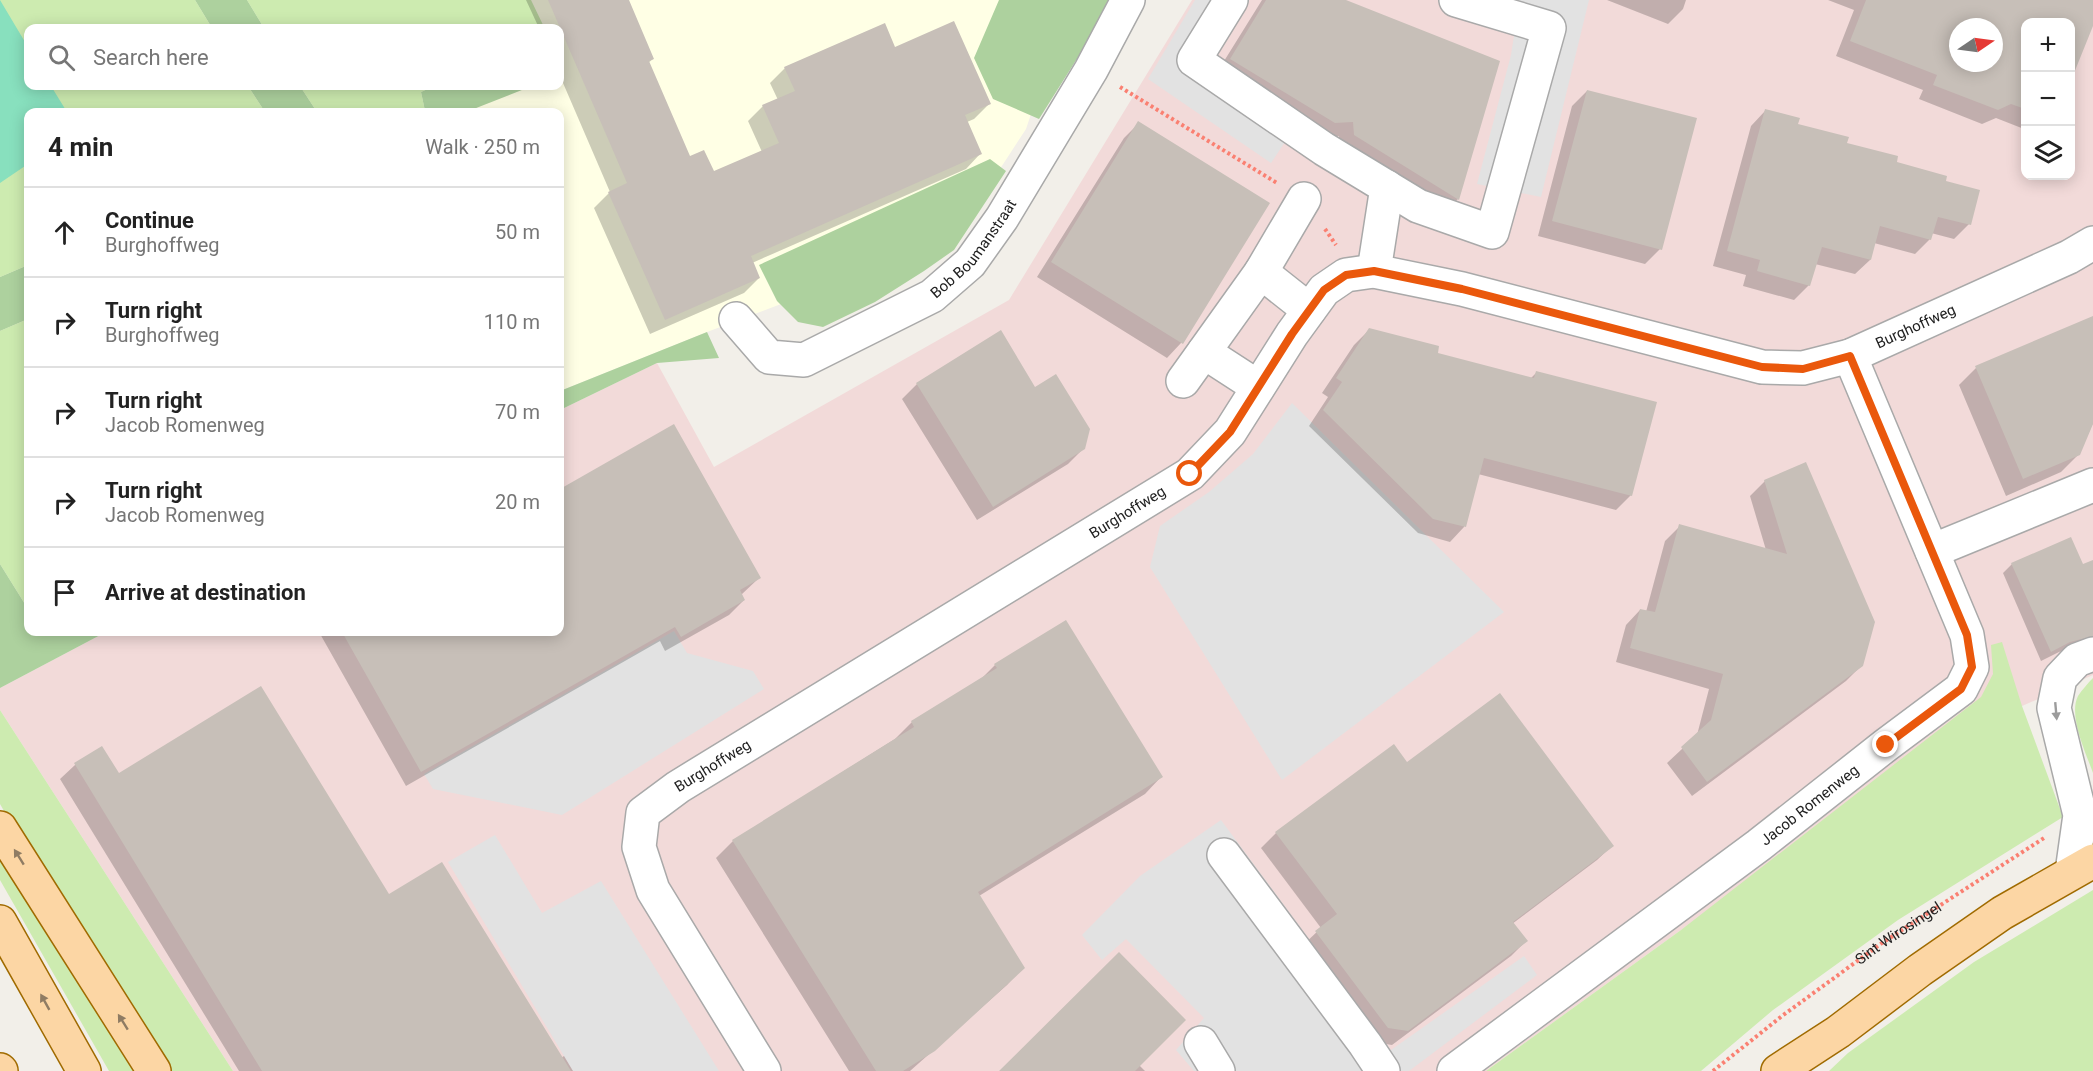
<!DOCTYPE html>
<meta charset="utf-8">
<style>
:root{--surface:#fff;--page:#f2f2f2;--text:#222;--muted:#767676;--line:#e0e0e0}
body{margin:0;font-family:Roboto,sans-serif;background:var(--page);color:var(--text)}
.controls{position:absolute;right:18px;top:18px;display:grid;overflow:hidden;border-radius:12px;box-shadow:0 3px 15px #0003}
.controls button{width:54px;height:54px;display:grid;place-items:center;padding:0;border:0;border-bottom:2px solid var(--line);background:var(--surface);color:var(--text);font:30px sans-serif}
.compass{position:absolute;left:1949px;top:18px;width:54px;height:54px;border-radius:50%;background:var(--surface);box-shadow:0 3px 15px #0003;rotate:77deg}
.stop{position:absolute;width:18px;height:18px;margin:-14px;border:4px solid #ea580c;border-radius:50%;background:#fff}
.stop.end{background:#ea580c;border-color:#fff;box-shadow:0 2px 6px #0008}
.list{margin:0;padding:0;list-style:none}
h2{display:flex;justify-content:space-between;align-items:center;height:78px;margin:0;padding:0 24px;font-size:26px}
h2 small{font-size:20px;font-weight:400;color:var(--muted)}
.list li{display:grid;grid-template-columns:39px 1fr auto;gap:18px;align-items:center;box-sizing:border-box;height:90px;padding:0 24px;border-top:2px solid var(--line)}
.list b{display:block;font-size:22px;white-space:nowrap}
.list p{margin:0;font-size:20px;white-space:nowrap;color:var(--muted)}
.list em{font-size:20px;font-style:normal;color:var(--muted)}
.icon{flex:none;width:33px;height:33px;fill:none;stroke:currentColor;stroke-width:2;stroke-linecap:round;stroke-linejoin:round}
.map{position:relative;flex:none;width:2093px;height:1071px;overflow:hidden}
.search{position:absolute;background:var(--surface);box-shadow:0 3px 15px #0003;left:24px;top:24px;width:540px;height:66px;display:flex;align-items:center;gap:15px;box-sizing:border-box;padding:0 21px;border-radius:12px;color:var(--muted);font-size:22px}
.panel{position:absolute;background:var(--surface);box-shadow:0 3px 15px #0003;left:24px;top:108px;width:540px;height:528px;border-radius:12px}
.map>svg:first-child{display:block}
.commercial{fill:#f2dad9;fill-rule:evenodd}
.education{fill:#ffffe5;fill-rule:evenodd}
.grass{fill:#cdebb0}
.forest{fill:#add19e}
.pitch{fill:#88e0be}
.parking{fill:#e2e2e2}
.shadow{fill:#0003;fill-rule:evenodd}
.building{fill:#c7bfb8;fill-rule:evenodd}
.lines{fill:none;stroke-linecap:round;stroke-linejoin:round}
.minor-casing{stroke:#a9a9a9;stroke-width:36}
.major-casing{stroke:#a06b00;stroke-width:36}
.path{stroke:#fa8072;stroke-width:4;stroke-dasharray:3 3;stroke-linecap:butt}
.minor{stroke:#fff;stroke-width:33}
.major{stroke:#fcd6a4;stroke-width:33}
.oneway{fill:#9c9c9c}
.oneway2{fill:#8f7c63}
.route{stroke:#ea580c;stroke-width:8}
.labels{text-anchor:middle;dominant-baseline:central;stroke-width:5;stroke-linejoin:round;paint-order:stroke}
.street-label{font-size:15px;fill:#222;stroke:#fff}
</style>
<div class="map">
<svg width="2093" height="1071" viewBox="0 0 2093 1071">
<rect width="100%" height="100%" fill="#f2efe9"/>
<path class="commercial" d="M1192 0H2093V675L2022 706 1681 930 1486 1071H233L0 710V688L106 632H560V410L657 363 714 467 1009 300ZM2026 22H2070V176H2026ZM1958 27H1994V63H1958Z"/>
<path class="education" d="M0 0H1101L1033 108 1026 129 955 238 707 332 560 391V112H28V609L0 564ZM28 28H560V86H28Z"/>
<path class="grass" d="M0 0H195L212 28H28V86H248L265 112H28V265L0 277Z
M247 0H531L544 27 541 28H264Z
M300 86H434L421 92 425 111 430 112H317Z
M28 319V609L0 564V331Z
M2002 642 2022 706 2063 817 1898 920 1773 1010 1701 1071H1486L1681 930 1981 697 1993 674 1991 645Z
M2093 678V773C2086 753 2068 716 2078 696 2082 690 2088 683 2093 678Z
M0 710 233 1071H165L42 877 0 804Z
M0 843 143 1071H109L0 880Z
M2093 890V1071H1829L1848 1053 1974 962Z"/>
<path class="forest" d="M195 0H247L264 28H212Z
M999 0H1114L1039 119 993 99 974 58Z
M248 86H300L317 112H265Z
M434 86H532L466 112H430L425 111 421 92Z
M990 159 1006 171 954 250 924 271 875 302 823 327 798 322 777 301 759 265Z
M28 265V319L0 331V277Z
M707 332 719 358 657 363 560 410V391Z
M0 564 28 609V632H106L0 688Z"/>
<path class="pitch" d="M0 0 28 47V86H51L67 112H28V164L0 183Z"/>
<path class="parking" d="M1195 0H1225L1187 71 1291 133 1271 163 1148 79Z
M1440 0H1589L1541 197 1477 184 1511 55 1515 29Z
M1292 403 1504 612 1282 780 1150 567 1160 526 1209 492 1253 454Z
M674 631 687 653 753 671 764 689 562 815 433 789 424 774Z
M1221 820 1391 1050 1524 956 1537 975 1409 1071H1194L1176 1050 1204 1018 1126 939 1102 960 1082 935 1140 876Z
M495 835 542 913 601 881 719 1071H573L448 862Z"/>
<path class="shadow" d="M526 0H627L653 59 648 63 689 158 713 173 762 152 748 121 763 106 778 100 770 83 785 68 895 49 989 104 974 119 967 122 980 154 966 169 752 263 759 278 744 293 650 334 594 208 610 192 560 76V28H539Z
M1262 0H1342L1458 199 1443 214 1340 150 1339 136 1319 137 1216 74Z
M1607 0H1686L1683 9 1668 24Z
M1828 0H2093V22H2026L2024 129 1996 118 1982 124 1919 99 1923 90 1836 56 1854 10ZM1958 27H1994V63H1958Z
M1587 91 1660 249 1645 264 1538 236 1572 106Z
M1765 111 1797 125 1944 182 1969 224 1954 239 1931 233 1930 239 1915 254 1874 243 1870 260 1855 274 1815 264 1809 285 1794 300 1743 286 1746 275 1713 266 1751 126Z
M1139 123 1268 204 1181 343 1167 358 1037 277 1124 138Z
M2093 318V423L2079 454 2061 472 2006 496 1959 385 1976 368Z
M1369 330 1436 354 1530 379 1537 372 1631 495 1616 510 1478 474 1464 527 1450 542 1418 533 1309 426 1328 397 1322 393 1354 345Z
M1000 333 1035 389 1084 448 1068 464 977 520 902 399 917 384Z
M673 426 759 578 741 595 744 600 729 615 665 651 660 641 406 786 319 632H560V491Z
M1765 481 1862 665 1846 681 1692 796 1667 763 1697 735 1709 689 1616 662 1626 625 1640 610 1646 612 1665 541 1680 526 1766 550 1750 496Z
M2093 562V640L2059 652 2041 661 2003 573 2012 564 2082 566Z
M995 665 1161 777 1145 794 979 896 1023 968 1007 985 910 1071H849L716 858 733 841 895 739 912 722 980 680Z
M102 748 118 775 388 896 561 1058 564 1056 573 1071H239L60 779 75 765Z
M1407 764 1612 846 1597 860 1512 924 1526 941 1511 956 1392 1045 1373 1042 1301 947 1321 928 1261 848 1276 833Z
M1139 1065 1145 1071H1001Z"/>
<path class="building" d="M548 0H629L654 59 649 61 690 156 704 150 714 171 779 143 762 105 795 91 784 67 885 23 895 47 954 21 991 104 965 115 982 154 751 256 760 278 665 320 608 192 627 183Z
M1266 0H1346L1500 61 1459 200 1354 135 1353 122 1335 123 1230 59Z
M1866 0H2093V26L2070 83V22H2025V109L2011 104 1998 110 1933 85 1937 75 1850 41ZM1958 27H1994V63H1958Z
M1587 90 1697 118 1662 250 1552 221Z
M1765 109 1800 118 1798 124 1849 137 1847 143 1898 156 1897 162 1947 176 1946 181 1980 190 1971 225 1938 217 1931 240 1880 226 1871 260 1822 247 1810 286 1757 271 1760 260 1727 251Z
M1138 121 1270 203 1183 344 1051 262Z
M2093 316V424L2080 455 2023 479 1975 366Z
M1369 328 1439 346 1438 353 1534 378 1536 371 1657 402 1632 496 1484 458 1466 527 1433 519 1323 410 1342 382 1336 378Z
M1001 330 1035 387 1056 374 1090 429 1085 449 993 507 916 383Z
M674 424 761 578 740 590 745 600 681 637 675 627 421 772 342 632H560V489Z
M1806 462 1875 622 1863 666 1707 782 1681 747 1711 720 1723 674 1630 648 1640 609 1655 612 1679 524 1787 554 1764 480Z
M2071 537 2083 564 2093 560V636L2070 642 2051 652 2011 563Z
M1066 620 1163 777 978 892 1025 968 935 1051 903 1071H876L732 840 914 727 911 721 997 668 994 664Z
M261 686 389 894 442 862 571 1071H262L74 763 102 746 119 773Z
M1500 693 1614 846 1513 922 1528 941 1408 1031 1388 1028 1315 931 1337 914 1275 832 1394 744 1407 762Z
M1119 952 1186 1020 1135 1071H999Z"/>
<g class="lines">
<g class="minor-casing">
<g id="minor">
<path d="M1231 0 1194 60 1324 149 1418 206 1492 232 1549 28 1456 0"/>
<path d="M1374 271 1387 187"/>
<path d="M1261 272 1309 310"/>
<path id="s2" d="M736 319 769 357 804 360 932 296 970 263 1002 218 1091 70 1128 0"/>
<path d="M1204 352 1258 387"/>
<path d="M1183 381 1261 272 1304 199"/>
<path d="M1932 551 2093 485"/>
<path d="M1224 855 1365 1044 1383 1071"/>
<path d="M2072 872 2080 815 2054 708 2060 678 2077 660 2093 654"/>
<path d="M1201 1043 1218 1071"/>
<path id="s3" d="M764 1071 653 890 639 847 643 813 678 787 1190 474 1230 432 1292 334 1324 290 1346 275 1374 271 1462 289 1762 367 1803 368 1850 356 2069 257 2093 243"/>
<path id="s4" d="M1454 1071 1759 845 1886 745 1961 689 1972 667 1967 635 1850 356"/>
</g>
</g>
<g class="major-casing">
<path id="major" d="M0 828 154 1071
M0 922 84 1071
M0 1070 1 1071
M1778 1071 1838 1032 1920 970 2002 913 2093 861"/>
</g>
<g class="path">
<path d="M1120 87 1277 183"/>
<path d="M1325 229 1336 245"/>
<path id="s1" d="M1713 1071 1782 1016 1882 943 2044 838"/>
</g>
<use href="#minor" class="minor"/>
<use href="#major" class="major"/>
</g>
<defs><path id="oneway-solid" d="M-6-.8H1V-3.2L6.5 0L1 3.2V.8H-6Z" transform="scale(1.5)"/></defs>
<use class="oneway" href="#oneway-solid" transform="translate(2056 711) rotate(85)"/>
<g class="oneway2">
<use href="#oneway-solid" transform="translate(19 857) rotate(-122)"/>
<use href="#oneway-solid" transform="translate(45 1002) rotate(-119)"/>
<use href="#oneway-solid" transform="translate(123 1022) rotate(-122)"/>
</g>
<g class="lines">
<path class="route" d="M1190 474 1230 432 1292 334 1324 290 1346 275 1374 271 1462 289 1762 367 1803 369 1850 356 1967 635 1972 667 1961 689 1886 745"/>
</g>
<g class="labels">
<g class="street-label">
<text stroke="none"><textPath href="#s2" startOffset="292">Bob Boumanstraat</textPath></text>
<text stroke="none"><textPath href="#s3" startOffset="1780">Burghoffweg</textPath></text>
<text stroke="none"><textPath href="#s3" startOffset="862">Burghoffweg</textPath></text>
<text stroke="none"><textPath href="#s3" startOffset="376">Burghoffweg</textPath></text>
<text stroke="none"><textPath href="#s4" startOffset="444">Jacob Romenweg</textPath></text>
<text stroke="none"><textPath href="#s1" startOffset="231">Sint Wirosingel</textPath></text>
</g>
</g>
</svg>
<div class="controls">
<button>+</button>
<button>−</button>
<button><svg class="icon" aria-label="layers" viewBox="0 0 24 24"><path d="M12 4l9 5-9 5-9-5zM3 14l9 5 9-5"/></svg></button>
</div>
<svg class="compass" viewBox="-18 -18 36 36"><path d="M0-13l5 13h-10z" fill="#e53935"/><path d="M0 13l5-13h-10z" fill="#767676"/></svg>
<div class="stop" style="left:1190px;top:474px"></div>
<div class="stop end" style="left:1886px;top:745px"></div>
<div class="search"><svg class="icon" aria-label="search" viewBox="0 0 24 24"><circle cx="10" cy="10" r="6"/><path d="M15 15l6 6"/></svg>Search here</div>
<section class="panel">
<h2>4 min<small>Walk · 250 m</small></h2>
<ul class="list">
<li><svg class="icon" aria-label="ahead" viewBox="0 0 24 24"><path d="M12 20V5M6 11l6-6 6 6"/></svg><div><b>Continue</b><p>Burghoffweg</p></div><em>50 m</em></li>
<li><svg class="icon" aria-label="right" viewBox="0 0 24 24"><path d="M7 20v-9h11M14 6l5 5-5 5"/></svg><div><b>Turn right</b><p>Burghoffweg</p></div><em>110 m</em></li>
<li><svg class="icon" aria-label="right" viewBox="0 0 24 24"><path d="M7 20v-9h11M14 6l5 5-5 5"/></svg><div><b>Turn right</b><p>Jacob Romenweg</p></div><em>70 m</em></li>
<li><svg class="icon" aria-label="right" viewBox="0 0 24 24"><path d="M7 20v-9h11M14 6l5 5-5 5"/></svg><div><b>Turn right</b><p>Jacob Romenweg</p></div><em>20 m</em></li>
<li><svg class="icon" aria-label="arrive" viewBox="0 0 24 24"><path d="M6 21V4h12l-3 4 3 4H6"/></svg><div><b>Arrive at destination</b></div></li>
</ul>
</section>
</div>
